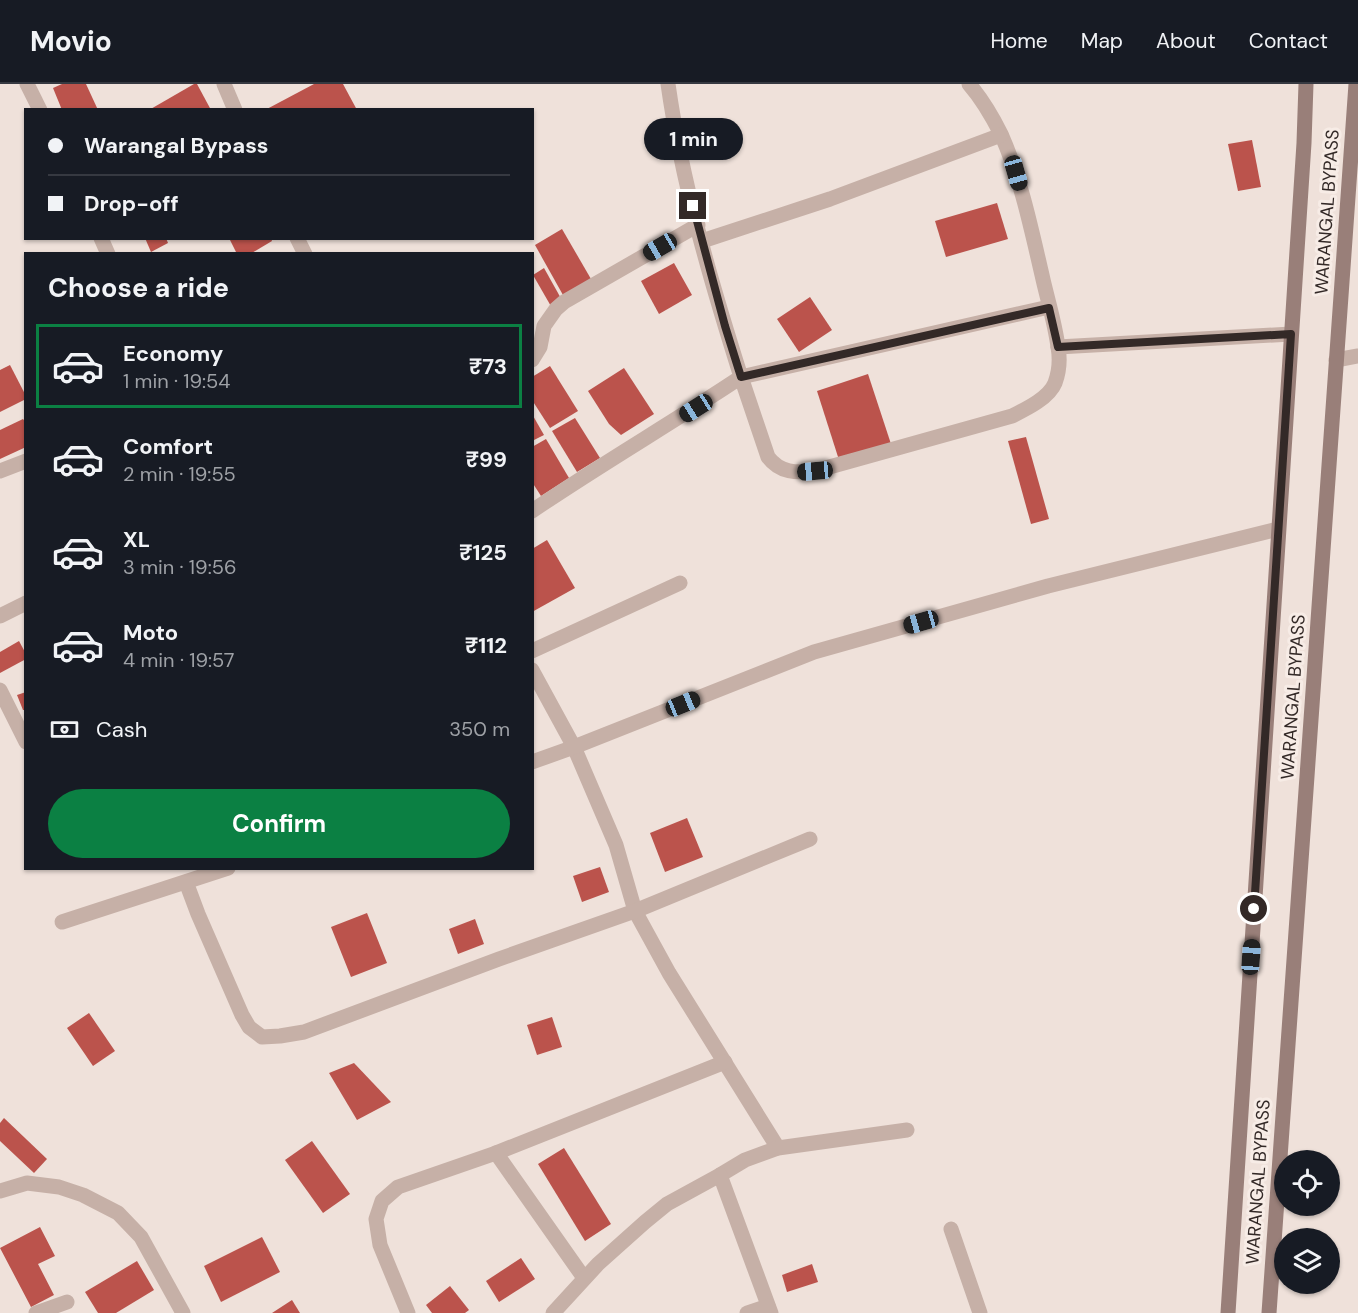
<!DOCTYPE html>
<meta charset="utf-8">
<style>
body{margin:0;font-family:"DM Sans",sans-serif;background:#242831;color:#f1f3f6;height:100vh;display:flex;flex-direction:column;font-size:22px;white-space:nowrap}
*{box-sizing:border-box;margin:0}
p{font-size:20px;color:#9ea1a6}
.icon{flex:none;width:33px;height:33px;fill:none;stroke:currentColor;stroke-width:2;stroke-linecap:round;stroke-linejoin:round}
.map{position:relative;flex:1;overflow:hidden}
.details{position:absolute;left:24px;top:168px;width:510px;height:618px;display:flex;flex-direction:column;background:#171b24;border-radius:0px;box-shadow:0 2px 4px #0004}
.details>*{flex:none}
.top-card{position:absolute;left:24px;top:24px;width:510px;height:132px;border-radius:0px;box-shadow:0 2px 4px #0004;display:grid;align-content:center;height:132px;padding:0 24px;background:#171b24}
.tools{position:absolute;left:1274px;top:1066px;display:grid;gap:12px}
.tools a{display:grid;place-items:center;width:66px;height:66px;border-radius:50%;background:#171b24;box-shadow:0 2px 4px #0004;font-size:30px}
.end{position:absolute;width:27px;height:27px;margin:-14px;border:8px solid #332927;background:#fff;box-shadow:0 0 0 3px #fff}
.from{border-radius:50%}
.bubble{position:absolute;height:42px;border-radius:21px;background:#171b24;box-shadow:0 2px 4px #0004;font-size:20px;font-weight:700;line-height:42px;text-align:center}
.car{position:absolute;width:18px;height:36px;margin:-18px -9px;border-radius:8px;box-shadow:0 0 4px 2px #0007;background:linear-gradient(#222 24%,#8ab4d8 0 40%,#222 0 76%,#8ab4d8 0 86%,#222 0)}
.top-card b{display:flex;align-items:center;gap:21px;height:57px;font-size:22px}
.top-card b+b{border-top:2px solid #363941}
.top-card i{width:15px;height:15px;background:#f1f3f6}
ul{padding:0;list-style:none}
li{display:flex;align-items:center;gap:18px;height:84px;margin:0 12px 9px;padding:0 12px;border:3px solid transparent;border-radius:0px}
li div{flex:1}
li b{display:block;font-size:22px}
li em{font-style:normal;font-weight:700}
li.selected{border-color:#0b8043}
li>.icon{width:54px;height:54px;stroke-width:1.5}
h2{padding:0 24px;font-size:27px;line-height:72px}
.pay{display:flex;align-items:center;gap:15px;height:66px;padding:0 24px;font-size:22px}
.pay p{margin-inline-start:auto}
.cta{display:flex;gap:12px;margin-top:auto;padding:12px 24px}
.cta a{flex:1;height:69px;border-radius:36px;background:#0b8043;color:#fff;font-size:24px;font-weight:700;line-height:69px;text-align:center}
header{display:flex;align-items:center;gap:36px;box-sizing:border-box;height:84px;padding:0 30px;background:#171b24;border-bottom:2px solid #363941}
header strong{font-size:28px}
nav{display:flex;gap:33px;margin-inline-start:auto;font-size:21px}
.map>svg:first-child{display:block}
.building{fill:#bb534c}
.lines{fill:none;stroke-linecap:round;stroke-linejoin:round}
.minor{stroke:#c6b0a7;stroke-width:15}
.secondary{stroke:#997f79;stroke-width:15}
.route{stroke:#332927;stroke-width:8}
.labels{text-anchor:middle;stroke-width:6;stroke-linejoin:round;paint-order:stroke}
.street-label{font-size:18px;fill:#332927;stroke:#f7ece6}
</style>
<header>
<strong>Movio</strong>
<nav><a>Home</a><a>Map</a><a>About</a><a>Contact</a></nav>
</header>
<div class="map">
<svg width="1358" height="1229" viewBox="0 0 1358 1229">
<rect width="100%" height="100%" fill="#efe1da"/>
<g class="building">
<polygon points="62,0 86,0 98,26 62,26 53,4"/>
<polygon points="194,0 197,0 211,26 149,26"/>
<polygon points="314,0 343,0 357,26 265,26"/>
<polygon points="1252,56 1261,103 1238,107 1228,60"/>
<polygon points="997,119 1008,155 946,173 935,137"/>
<polygon points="562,145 591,195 563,211 535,161"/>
<polygon points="145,154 166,154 168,159 151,168"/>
<polygon points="229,154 271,154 272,157 250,170 237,170"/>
<polygon points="674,179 692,211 659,230 641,197"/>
<polygon points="544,184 563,218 552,224 533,191"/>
<polygon points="810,213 832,246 799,268 777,235"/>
<polygon points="10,281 26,312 26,315 0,328 0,286"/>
<polygon points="550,282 578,327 550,344 532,316 532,293"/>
<polygon points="624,284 654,330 621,351 609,340 588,307"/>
<polygon points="868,290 891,360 839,376 817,307"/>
<polygon points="532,330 544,351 532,357"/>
<polygon points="575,334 600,374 577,388 552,347"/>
<polygon points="23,335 26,339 26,363 0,375 0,346"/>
<polygon points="1026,353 1049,435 1031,440 1008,357"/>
<polygon points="546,355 569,394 541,412 532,398 532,363"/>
<polygon points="547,456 575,504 532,528 532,465"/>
<polygon points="19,557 26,570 26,575 0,589 0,568"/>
<polygon points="26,608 26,626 23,626 17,611"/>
<polygon points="687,734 703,773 665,788 650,749"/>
<polygon points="600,783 609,808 582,818 573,792"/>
<polygon points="367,829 387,879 351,893 331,843"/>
<polygon points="475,835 484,860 458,870 449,845"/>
<polygon points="89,929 115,967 93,982 67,944"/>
<polygon points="552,933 562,963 537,971 527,941"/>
<polygon points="354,979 391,1018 357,1036 329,989"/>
<polygon points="4,1034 47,1075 34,1089 0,1057 0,1039"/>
<polygon points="312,1057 350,1110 323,1129 285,1076"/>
<polygon points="564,1064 611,1140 585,1157 538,1080"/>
<polygon points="40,1143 55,1172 38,1180 54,1211 31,1223 0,1164"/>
<polygon points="262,1153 280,1188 221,1218 204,1182"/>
<polygon points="521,1174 535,1195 499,1218 486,1197"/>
<polygon points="137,1177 154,1206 116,1229 98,1229 85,1208"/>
<polygon points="812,1180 818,1198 787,1208 782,1191"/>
<polygon points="450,1202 469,1226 465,1229 432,1229 426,1221"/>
<polygon points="292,1216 300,1229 272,1229"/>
</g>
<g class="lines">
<g class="minor">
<polyline points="27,0 40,26"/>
<polyline points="224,0 235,26"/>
<path d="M969,0C982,15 992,32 1001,50C1021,95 1031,144 1042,191C1047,214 1055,239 1058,263C1060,274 1059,288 1055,299C1049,314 1026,325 1012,332L815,387C796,389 780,389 768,373L741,293L1049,223"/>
<polyline points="101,154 108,170"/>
<polyline points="297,154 305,170"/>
<polyline points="702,157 830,115 1001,51"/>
<polyline points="1058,263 1291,250"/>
<polyline points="532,276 540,263 544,242 556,225 564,218 698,141"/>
<polyline points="1336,276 1358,272"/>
<polyline points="0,387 26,377"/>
<path d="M532,427C601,380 672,339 741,293C711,198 682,99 668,0"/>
<polyline points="0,532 26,519"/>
<polyline points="532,567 680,499"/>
<polyline points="532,586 574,663 616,761 635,827 669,889 778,1064"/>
<polyline points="0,606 26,658"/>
<polyline points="532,678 574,663 814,568 1048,502 1278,445"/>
<polyline points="186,798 198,830 242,931 249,943 262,953 280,952 304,948 499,875 635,827 810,755"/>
<polyline points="62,838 228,784"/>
<polyline points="496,1069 584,1194"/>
<polyline points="720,1091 745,1076 778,1064 907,1046"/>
<polyline points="0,1107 27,1099 59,1103 83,1111 118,1129 141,1153 183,1229"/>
<polyline points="951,1145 980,1229"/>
<polyline points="36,1229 67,1218"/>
<polyline points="408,1229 380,1161 376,1135 382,1117 398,1103 496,1069 725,978"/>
<polyline points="553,1229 598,1180 645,1138 667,1120 720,1091 771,1229"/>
<polyline points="747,1229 768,1222"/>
</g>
<g class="secondary">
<polyline points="1228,1229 1304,59 1306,0"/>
<polyline points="1269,1229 1356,0"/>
</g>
</g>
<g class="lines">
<polyline class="route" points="693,122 725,242 741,293 1049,224 1058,263 1291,250 1254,825"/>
</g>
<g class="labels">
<g class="street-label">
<text transform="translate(1327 128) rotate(-86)" y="6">WARANGAL BYPASS</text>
<text transform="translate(1293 613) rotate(-86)" y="6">WARANGAL BYPASS</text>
<text transform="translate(1258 1098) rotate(-86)" y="6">WARANGAL BYPASS</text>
</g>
</g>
</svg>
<div class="tools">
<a><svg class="icon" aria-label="locate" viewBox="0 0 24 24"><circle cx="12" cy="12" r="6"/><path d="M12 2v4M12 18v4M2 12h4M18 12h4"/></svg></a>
<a><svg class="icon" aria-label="layers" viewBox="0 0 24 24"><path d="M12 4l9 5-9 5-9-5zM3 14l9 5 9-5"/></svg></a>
</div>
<i class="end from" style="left:1254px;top:825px"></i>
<i class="end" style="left:693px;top:122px"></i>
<div class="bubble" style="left:644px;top:34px;width:99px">1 min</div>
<i class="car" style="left:1016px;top:89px;rotate:164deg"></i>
<i class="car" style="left:660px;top:163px;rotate:240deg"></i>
<i class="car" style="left:696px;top:324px;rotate:238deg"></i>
<i class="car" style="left:815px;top:387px;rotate:265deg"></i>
<i class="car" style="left:921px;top:538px;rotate:254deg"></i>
<i class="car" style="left:683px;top:620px;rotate:68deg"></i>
<i class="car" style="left:1251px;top:873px;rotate:4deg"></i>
<div class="top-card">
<b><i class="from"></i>Warangal Bypass</b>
<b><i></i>Drop-off</b>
</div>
<section class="details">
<h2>Choose a ride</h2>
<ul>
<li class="selected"><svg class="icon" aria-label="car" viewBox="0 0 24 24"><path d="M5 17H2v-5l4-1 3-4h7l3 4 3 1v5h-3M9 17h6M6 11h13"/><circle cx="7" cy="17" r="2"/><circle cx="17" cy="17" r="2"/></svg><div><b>Economy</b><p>1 min · 19:54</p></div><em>₹73</em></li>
<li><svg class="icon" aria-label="car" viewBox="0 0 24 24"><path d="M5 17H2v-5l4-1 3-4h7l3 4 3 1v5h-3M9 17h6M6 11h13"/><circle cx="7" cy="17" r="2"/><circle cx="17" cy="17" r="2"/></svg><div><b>Comfort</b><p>2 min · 19:55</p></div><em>₹99</em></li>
<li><svg class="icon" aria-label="car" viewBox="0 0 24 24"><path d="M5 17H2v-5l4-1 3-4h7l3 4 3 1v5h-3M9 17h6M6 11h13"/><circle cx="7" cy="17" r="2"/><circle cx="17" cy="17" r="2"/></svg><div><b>XL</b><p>3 min · 19:56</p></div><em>₹125</em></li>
<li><svg class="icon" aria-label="car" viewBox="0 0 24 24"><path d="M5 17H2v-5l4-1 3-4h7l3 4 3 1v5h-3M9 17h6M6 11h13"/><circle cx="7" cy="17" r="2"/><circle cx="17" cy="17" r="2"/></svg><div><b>Moto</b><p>4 min · 19:57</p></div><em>₹112</em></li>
</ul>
<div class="pay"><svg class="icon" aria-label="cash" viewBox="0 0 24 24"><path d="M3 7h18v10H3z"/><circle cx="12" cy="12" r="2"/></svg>Cash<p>350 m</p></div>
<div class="cta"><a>Confirm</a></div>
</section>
</div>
